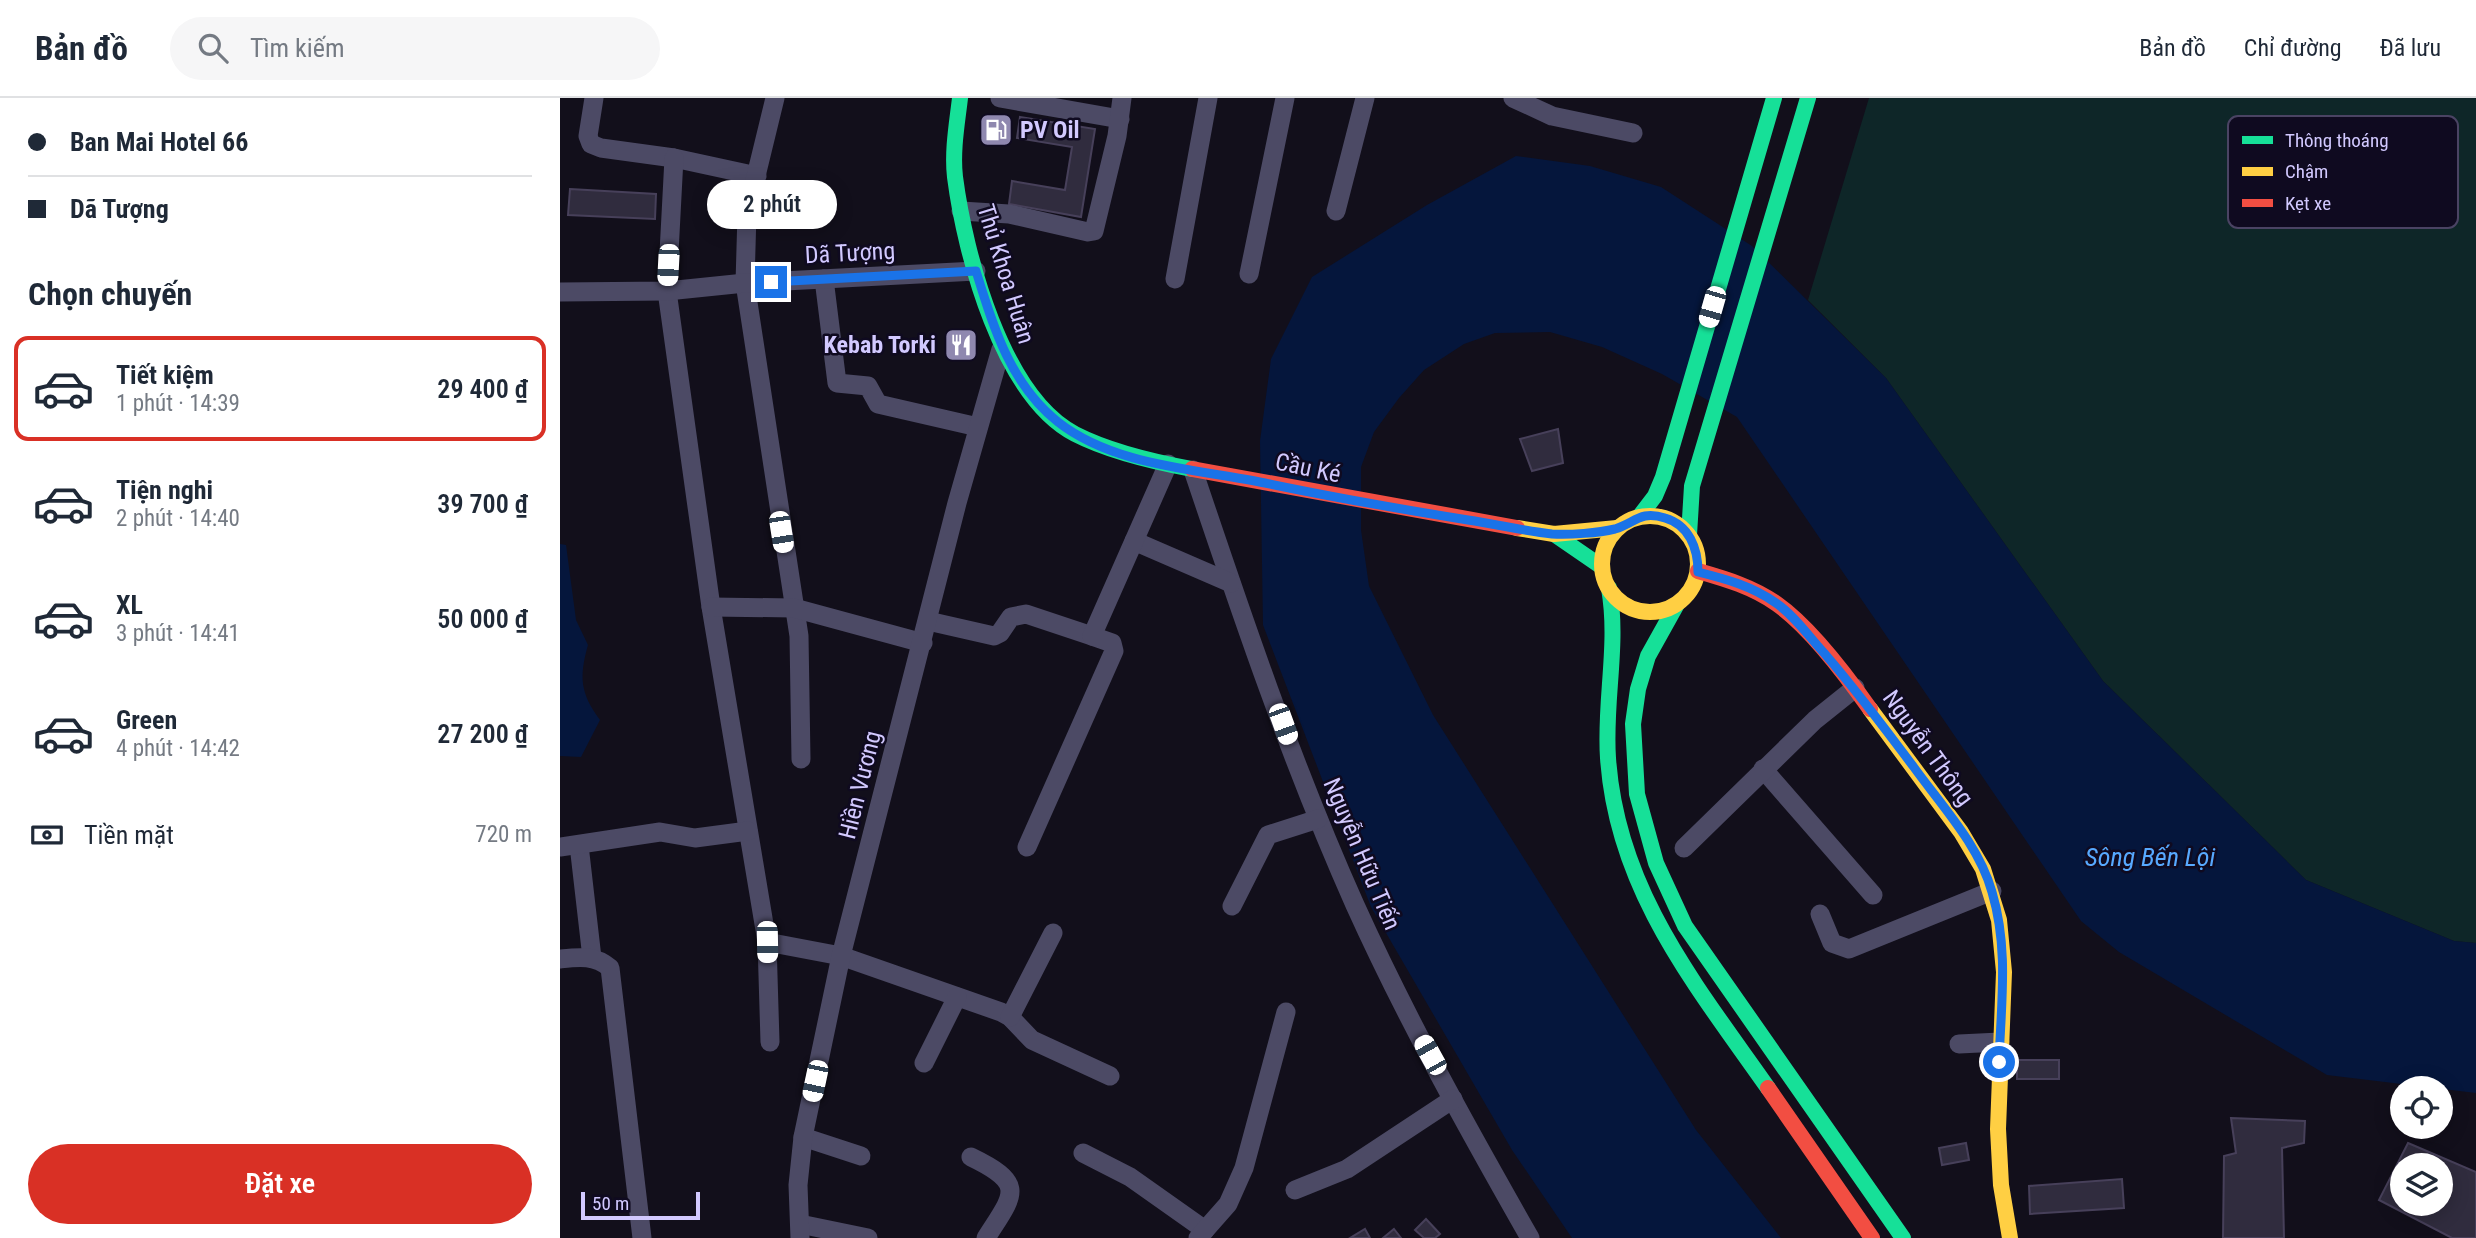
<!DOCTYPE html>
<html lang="vi">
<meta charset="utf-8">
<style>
body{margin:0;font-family:"Roboto Condensed",sans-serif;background:#f6f6f7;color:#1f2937;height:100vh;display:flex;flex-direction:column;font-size:26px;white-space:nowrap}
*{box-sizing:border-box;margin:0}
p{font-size:23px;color:#747a83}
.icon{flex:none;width:38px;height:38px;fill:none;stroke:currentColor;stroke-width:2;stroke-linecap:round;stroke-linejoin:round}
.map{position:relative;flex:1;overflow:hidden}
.panel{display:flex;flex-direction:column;background:#fff;width:560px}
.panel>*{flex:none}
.top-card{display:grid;align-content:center;height:154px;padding:0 28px;background:#fff}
.buttons{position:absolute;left:1830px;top:978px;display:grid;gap:14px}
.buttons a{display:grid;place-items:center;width:63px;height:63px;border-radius:50%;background:#fff;box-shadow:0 4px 18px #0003;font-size:35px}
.scale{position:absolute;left:21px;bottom:18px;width:119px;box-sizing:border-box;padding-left:7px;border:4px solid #d2c9ff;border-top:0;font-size:19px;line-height:24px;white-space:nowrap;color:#d2c9ff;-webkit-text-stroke:5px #0f0a20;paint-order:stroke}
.end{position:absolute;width:32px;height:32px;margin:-16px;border:9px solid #1a73e8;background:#fff;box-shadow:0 0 0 4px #fff}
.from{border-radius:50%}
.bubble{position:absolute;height:49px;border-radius:24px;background:#fff;box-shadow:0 4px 18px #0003;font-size:23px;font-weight:600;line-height:49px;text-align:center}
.car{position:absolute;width:21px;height:42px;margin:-21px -10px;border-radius:9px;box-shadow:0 0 5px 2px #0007;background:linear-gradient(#fff 24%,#345 0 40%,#fff 0 76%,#345 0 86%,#fff 0)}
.top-card b{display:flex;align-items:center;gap:24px;height:66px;font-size:26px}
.top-card b+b{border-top:2px solid #e0e1e3}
.top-card i{width:18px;height:18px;background:#1f2937}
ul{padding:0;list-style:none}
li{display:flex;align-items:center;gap:21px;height:105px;margin:0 14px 10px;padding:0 14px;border:4px solid transparent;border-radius:14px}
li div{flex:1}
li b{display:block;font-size:26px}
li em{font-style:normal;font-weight:600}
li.on{border-color:#d93025}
li>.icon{width:63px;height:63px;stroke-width:1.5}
h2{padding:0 28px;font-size:32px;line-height:84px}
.pay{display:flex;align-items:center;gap:18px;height:77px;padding:0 28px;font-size:26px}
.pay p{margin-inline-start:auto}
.button{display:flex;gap:14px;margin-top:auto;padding:14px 28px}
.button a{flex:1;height:80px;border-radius:42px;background:#d93025;color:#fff;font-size:28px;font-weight:600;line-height:80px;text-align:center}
header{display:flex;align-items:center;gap:42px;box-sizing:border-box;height:98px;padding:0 35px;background:#fff;border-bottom:2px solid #e0e1e3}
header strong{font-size:33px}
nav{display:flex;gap:38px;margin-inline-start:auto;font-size:24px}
.search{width:490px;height:63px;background:#f6f6f7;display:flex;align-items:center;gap:18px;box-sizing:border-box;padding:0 24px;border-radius:38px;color:#747a83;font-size:26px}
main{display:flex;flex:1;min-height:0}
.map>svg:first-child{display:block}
.green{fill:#0e2628}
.water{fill:#05163c}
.building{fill:#302c3e;stroke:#47405a;stroke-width:2;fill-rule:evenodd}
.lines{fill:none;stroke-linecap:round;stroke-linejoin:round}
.street{stroke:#4c4a65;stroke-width:19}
.fast{stroke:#16e098;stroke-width:16}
.slow{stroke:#ffcf43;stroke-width:16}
.jam{stroke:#f24e42;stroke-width:16}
.route{stroke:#1a73e8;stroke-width:9}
.labels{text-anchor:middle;stroke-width:5;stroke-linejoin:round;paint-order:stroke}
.poi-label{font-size:24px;font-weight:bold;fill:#d2c9ff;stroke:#0f0a20;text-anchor:start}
.street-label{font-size:24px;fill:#d2c9ff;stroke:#0f0a20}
.water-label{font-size:26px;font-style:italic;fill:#57a9ff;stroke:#0f0a20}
.key{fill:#0f0a20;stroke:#4a4363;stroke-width:2}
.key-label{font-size:19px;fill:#d2c9ff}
</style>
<header>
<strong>Bản đồ</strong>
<div class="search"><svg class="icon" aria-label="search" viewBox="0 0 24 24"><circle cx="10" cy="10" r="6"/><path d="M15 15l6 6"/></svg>Tìm kiếm</div>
<nav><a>Bản đồ</a><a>Chỉ đường</a><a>Đã lưu</a></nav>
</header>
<main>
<section class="panel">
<div class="top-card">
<b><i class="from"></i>Ban Mai Hotel 66</b>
<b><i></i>Dã Tượng</b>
</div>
<h2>Chọn chuyến</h2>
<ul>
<li class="on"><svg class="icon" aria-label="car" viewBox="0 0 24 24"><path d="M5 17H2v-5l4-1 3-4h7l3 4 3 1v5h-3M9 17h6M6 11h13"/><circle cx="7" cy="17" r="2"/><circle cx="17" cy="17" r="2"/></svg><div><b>Tiết kiệm</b><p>1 phút · 14:39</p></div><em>29 400 ₫</em></li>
<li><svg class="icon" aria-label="car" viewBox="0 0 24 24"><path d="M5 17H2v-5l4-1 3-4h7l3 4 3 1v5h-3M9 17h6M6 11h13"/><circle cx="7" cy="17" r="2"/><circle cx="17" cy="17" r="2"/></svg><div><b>Tiện nghi</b><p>2 phút · 14:40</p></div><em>39 700 ₫</em></li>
<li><svg class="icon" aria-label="car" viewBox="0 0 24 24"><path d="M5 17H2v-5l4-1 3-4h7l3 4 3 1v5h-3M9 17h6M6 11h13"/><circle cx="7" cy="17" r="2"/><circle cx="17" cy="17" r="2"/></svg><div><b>XL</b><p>3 phút · 14:41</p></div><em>50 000 ₫</em></li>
<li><svg class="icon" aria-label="car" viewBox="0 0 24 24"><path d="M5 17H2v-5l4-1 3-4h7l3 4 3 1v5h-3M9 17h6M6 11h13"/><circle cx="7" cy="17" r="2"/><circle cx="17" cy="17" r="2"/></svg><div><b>Green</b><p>4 phút · 14:42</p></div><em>27 200 ₫</em></li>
</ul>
<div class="pay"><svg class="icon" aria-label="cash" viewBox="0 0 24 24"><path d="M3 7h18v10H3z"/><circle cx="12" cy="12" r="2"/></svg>Tiền mặt<p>720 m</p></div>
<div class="button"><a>Đặt xe</a></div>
</section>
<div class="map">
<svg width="1916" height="1140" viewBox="0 0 1916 1140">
<rect width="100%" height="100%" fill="#120f1b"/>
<polygon class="green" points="1309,0 1916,0 1916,845 1894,843 1746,782 1543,583 1326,280 1248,202"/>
<g class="water">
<polygon points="956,58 1030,68 1101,89 1192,148 1326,280 1543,583 1746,782 1894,843 1916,845 1916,995 1767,977 1559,854 1521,823 1177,319 1102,276 1042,249 990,234 935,235 904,246 864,272 839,300 814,334 801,369 801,432 809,488 873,617 1136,1032 1221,1140 1012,1140 952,1052 811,809 703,527 700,343 711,261 752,179 867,107"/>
<path d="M0,446L6,447L16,522L28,547C19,579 20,595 40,622L21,659L0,658Z"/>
</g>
<g class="building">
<polygon points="460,19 535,31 521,119 449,106 452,83 505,92 512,49 457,40"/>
<polygon points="10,91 96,96 95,121 8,117"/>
<polygon points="998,331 1003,365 972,373 960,341"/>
<rect x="1457" y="962" width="42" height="19"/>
<polygon points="1671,1020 1745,1023 1744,1045 1722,1050 1724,1140 1663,1140 1664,1058 1676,1055"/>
<polygon points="1406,1045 1409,1062 1382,1067 1379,1050"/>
<path d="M1848,1045L1916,1074V1140H1892L1819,1102ZM1843,1068H1881V1106H1843Z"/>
<polygon points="1562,1081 1564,1110 1470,1116 1469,1088"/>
<polygon points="866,1121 880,1136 875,1140 864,1140 855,1132"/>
<polygon points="805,1131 810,1140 790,1140"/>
<polygon points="834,1131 841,1140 823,1140"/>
</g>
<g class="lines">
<g class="street">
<polyline points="34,0 28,38 31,46 41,50 114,60 197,78"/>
<polyline points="215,0 187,115 185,185 239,538 241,661"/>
<polyline points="440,0 560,21"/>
<polyline points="953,0 992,18 1073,35"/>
<polyline points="114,60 107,193 151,509 207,844 210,944"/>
<polyline points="401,113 449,116 528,134 534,133 557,38 562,0"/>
<polyline points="776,113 805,0"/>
<polyline points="689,176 725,0"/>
<polyline points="264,181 277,285 308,288 318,306 418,329"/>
<polyline points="615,181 648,0"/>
<polyline points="0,194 107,193 185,185 416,173"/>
<path d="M633,372C682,518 732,666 795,807C847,922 908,1031 970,1140"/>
<polyline points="574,443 671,485"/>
<polyline points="151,509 234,510 363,545"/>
<polyline points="368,523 434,538 440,535 451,519 466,516 532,538"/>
<polyline points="1203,671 1313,797"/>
<polyline points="19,747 32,860"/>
<polyline points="0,749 100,734 135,740 188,733"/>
<polyline points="467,749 554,553 552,545 532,538 608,366"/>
<polyline points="1124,750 1255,622 1295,590"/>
<polyline points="672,808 708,737 758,721"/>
<polyline points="1260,816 1272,845 1289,851 1432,793"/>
<polyline points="207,844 281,858 441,914 450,919 472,942 550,978"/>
<path d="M0,861C19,859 35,857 50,870L82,1140"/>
<polyline points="450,919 493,835"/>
<polyline points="1399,946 1440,944"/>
<polyline points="364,965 397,899"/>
<polyline points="243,1039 301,1058"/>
<polyline points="523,1055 570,1079 645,1132"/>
<path d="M411,1059C467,1086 454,1096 426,1140"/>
<polyline points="735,1092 787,1071 893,1001"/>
<polyline points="240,1126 308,1140"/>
<polyline points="240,1140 238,1087 243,1039 281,858 397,405 441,251"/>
<polyline points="638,1140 668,1106 684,1070 726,914"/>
</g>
<g class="fast">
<path d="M400,0C397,26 392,53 395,79C405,156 442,298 515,336C550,354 594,364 632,371"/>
<polyline points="1079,419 1095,398 1103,379 1214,0"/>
<polyline points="994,436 1042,469"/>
<polyline points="1129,437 1132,388 1248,0"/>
<path d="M1049,490C1059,547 1044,603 1048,660C1057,792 1135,886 1208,990"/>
<polyline points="1117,506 1088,558 1078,591 1073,626 1077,696 1096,765 1125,828 1343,1140"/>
</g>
<g class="slow">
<circle cx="1090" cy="466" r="48"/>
<polyline points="957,430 994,436 1057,430"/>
<polyline points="1310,611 1401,734 1423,771 1439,822 1444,874 1438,1031 1441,1087 1450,1140"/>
</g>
<g class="jam">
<polyline points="632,371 957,430"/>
<path d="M1138,473C1166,481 1193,489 1217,506C1251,530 1286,577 1310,611"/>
<polyline points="1208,990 1312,1140"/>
</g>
</g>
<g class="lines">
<path class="route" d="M211,184L416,173C433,228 450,286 498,324C554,368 637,371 705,385C772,399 840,411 908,422C936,426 964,433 992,436C1010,437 1038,435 1055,431C1075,425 1080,412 1105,420C1129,427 1138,450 1138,474C1166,481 1192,488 1216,505C1232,516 1245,533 1257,547C1292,586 1322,627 1353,668C1381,707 1419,747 1432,794C1449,851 1441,906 1439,964"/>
</g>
<defs>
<symbol id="fuel-square" viewBox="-11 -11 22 22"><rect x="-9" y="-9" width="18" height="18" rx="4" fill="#8f88af" stroke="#0f0a20"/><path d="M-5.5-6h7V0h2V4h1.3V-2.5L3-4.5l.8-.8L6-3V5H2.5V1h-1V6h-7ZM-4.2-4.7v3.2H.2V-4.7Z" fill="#fff"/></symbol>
<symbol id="restaurant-square" viewBox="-11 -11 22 22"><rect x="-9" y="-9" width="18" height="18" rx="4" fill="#8f88af" stroke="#0f0a20"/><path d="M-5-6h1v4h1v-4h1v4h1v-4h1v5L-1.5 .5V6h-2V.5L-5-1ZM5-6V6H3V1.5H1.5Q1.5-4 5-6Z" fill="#fff"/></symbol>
</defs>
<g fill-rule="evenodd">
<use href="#fuel-square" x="417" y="13" width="38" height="38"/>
<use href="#restaurant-square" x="382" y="228" width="38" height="38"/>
</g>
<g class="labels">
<g class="poi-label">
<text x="460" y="40">PV Oil</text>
<text x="376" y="255" text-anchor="end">Kebab Torki</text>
</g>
<g class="street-label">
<text transform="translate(290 155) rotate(-3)" y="8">Dã Tượng</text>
<text transform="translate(446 176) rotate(73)" y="8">Thủ Khoa Huân</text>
<text transform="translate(748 370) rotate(12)" y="8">Cầu Ké</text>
<text transform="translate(1368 650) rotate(54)" y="8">Nguyễn Thông</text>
<text transform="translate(300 687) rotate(-76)" y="8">Hiền Vương</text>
<text transform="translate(802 756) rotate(67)" y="8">Nguyễn Hữu Tiến</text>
</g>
<g class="water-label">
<text x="1590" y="768">Sông Bến Lội</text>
</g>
</g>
<rect x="1668" y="18" width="230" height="112" rx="10" class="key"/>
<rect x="1682" y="38" width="31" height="8" fill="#16e098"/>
<rect x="1682" y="69" width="31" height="9" fill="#ffcf43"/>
<rect x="1682" y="101" width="31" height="8" fill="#f24e42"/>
<g class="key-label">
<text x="1725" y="49">Thông thoáng</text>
<text x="1725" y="80">Chậm</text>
<text x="1725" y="112">Kẹt xe</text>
</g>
</svg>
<div class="buttons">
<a><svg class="icon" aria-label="locate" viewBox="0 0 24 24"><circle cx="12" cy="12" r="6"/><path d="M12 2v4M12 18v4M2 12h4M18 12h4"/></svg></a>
<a><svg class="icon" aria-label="layers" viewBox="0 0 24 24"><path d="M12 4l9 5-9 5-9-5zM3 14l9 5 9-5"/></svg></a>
</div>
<div class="scale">50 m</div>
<i class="end from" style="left:1439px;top:964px"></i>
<i class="end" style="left:211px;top:184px"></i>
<div class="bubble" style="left:147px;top:82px;width:130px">2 phút</div>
<i class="car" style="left:108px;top:167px;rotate:183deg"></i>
<i class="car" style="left:1152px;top:209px;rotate:196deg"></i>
<i class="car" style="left:221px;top:434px;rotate:171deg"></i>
<i class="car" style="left:723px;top:626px;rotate:160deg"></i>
<i class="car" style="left:207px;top:844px;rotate:179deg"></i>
<i class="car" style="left:870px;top:957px;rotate:331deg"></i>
<i class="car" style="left:255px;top:983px;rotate:192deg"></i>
</div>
</main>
